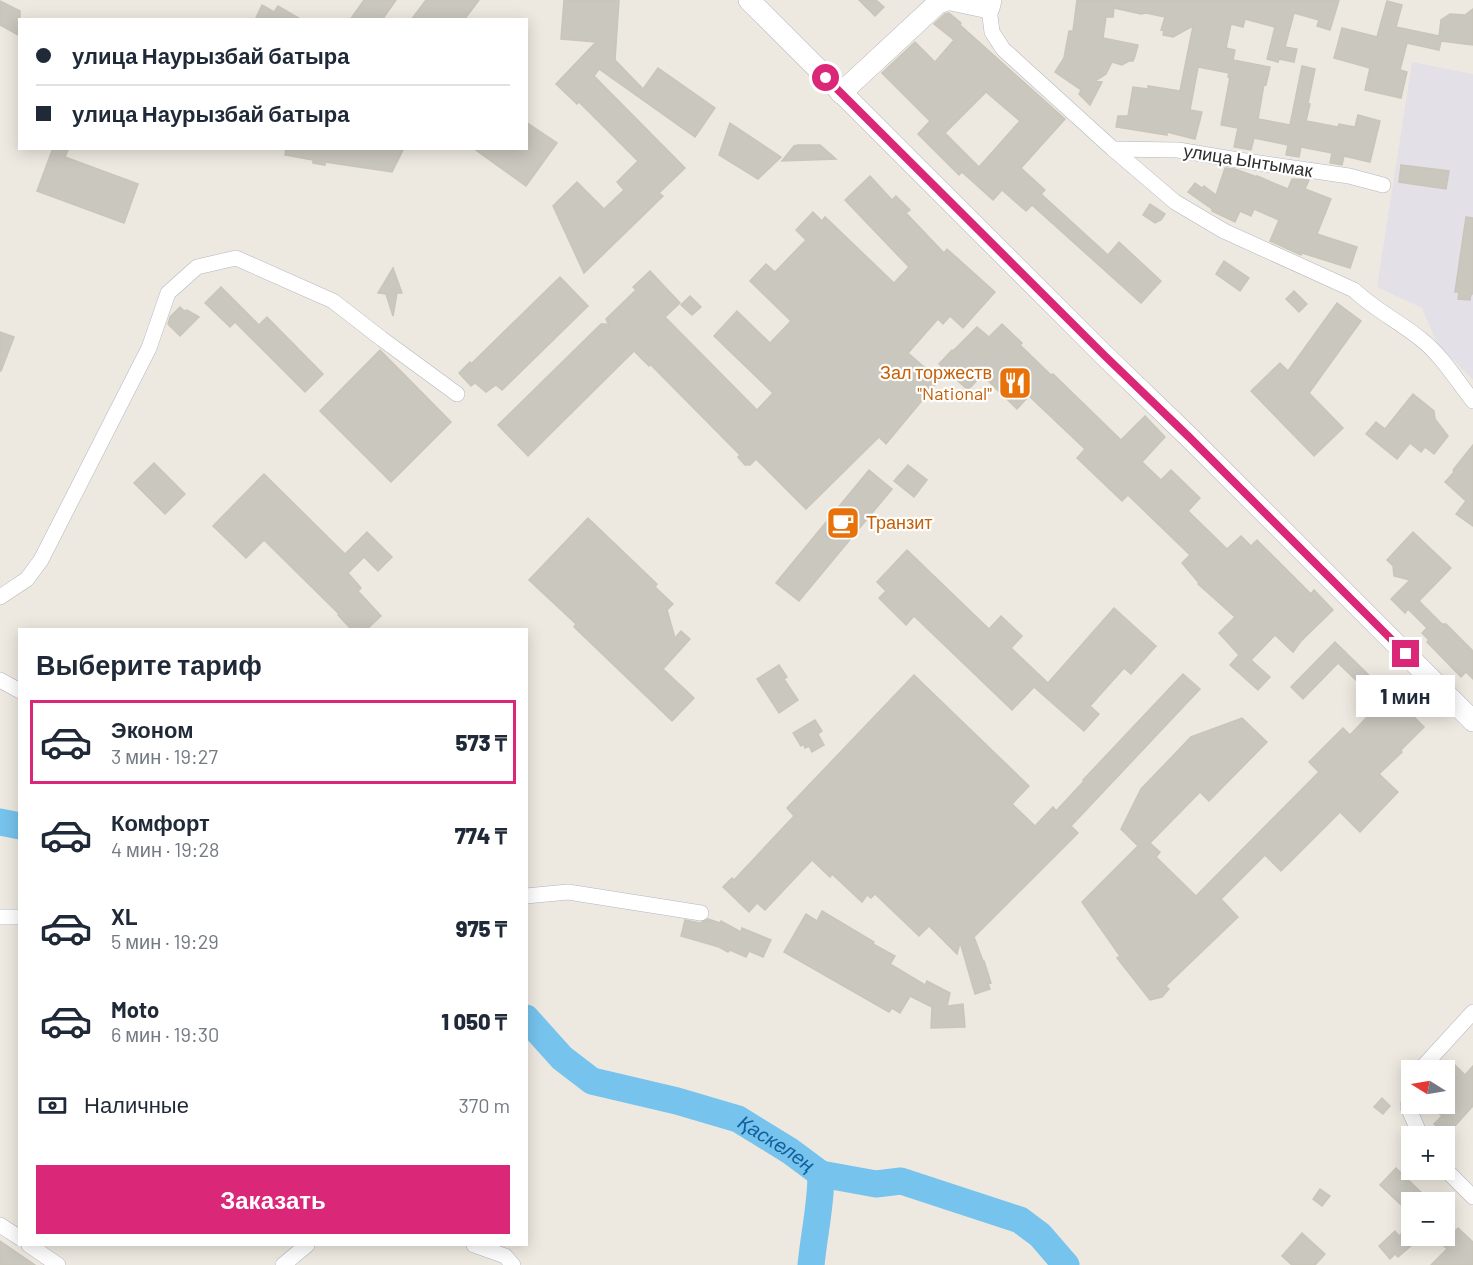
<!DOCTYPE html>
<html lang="ru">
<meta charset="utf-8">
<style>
body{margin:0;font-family:Barlow,sans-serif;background:#f2f2f3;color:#1f2937;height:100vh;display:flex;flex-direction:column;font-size:22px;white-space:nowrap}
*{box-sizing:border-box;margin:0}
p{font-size:20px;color:#747a83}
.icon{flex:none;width:33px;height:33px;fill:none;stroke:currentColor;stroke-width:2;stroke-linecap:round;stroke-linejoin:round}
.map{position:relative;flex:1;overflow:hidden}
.sheet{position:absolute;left:18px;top:628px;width:510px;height:618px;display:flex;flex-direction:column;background:#fff;border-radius:0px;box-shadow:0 3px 15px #0003}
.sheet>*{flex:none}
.banner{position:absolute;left:18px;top:18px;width:510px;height:132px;border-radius:0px;box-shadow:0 3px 15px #0003;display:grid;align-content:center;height:132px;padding:0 18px;background:#fff}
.needle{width:39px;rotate:281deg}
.controls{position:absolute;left:1401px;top:1060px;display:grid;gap:12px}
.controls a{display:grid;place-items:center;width:54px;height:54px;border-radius:0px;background:#fff;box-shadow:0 3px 15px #0003;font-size:30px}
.end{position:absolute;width:27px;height:27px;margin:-14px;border:8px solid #db2777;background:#fff;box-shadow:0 0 0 3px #fff}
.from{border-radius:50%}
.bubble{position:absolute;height:42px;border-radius:0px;background:#fff;box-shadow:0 3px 15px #0003;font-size:20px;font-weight:800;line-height:42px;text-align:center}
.banner b{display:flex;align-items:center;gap:21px;height:57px;font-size:22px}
.banner b+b{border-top:2px solid #e0e1e3}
.banner i{width:15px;height:15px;background:#1f2937}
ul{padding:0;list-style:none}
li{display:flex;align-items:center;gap:18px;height:84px;margin:0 12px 9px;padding:0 6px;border:3px solid transparent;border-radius:0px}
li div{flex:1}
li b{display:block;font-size:22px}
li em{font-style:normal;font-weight:800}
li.selected{border-color:#db2777}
li>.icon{width:54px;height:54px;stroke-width:1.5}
h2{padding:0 18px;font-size:27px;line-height:72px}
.pay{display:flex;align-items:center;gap:15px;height:66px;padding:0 18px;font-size:22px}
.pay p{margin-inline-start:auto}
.primary-button{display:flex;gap:12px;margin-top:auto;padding:12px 18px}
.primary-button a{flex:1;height:69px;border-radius:0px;background:#db2777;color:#fff;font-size:24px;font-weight:800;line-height:69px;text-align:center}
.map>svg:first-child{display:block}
.industrial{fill:#e3e0e7}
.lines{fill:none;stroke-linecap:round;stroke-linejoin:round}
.river{stroke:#76c3ed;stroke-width:27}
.building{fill:#cac7be;stroke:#cac5b9;stroke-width:1.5;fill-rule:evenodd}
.street-casing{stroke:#b3b5c0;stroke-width:16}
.secondary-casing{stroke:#b3b5c0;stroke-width:22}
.street{stroke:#fff;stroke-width:15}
.secondary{stroke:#fff;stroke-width:21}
.route{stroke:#db2777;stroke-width:8}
.labels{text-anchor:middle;stroke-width:4.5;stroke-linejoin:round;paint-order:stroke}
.street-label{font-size:18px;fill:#2d2d2d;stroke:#fff}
.food-label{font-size:18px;fill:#c56008;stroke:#fff;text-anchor:end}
.water-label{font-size:20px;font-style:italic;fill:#10619e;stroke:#fff}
</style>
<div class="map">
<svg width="1473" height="1265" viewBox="0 0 1473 1265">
<rect width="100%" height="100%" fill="#eee9e0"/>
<polygon class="industrial" points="1412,62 1473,74 1473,380 1437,343 1422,308 1377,287"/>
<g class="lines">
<g class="river">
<polyline points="0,822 20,826"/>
<path id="s1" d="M526,1018L562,1058L592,1081L677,1101L738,1119L790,1151L821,1174L876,1184L901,1181L1020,1220L1040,1235L1066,1265"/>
<path d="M811,1265C814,1234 821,1205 821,1174"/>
</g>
</g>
<g class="building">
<polygon points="364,0 396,0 382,20 350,20"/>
<polygon points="426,0 479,0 464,20 411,20"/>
<polygon points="564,0 619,0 615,60 643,89 658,68 715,108 695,137 599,69 594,76 685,168 659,193 663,196 584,273 553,206 577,182 604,209 624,190 617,182 638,161 579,102 577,104 556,84 596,42 561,39"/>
<polygon points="859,0 876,0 884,7 875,16"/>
<polygon points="1077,0 1339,0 1330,30 1317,26 1319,20 1294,13 1285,47 1297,49 1294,62 1279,59 1278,62 1267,59 1275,27 1245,19 1243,27 1231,24 1226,48 1235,50 1233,60 1270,67 1266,85 1264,84 1258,119 1290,125 1302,66 1315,69 1308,103 1310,104 1306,121 1338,127 1339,124 1355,127 1358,115 1380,121 1370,162 1344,156 1342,165 1330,163 1332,153 1301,147 1299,157 1286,155 1288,145 1254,138 1251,150 1234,147 1238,128 1221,125 1230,77 1228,77 1229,73 1198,67 1190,110 1202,112 1195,139 1167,132 1167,135 1116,127 1118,116 1128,116 1133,87 1148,89 1148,86 1180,91 1193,26 1173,37 1163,35 1164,31 1161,30 1165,17 1146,13 1141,14 1114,8 1113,17 1106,17 1103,38 1138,45 1135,56 1133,61 1129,61 1122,65 1112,62 1106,74 1095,81 1102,82 1090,105 1079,94 1081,90 1055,72 1064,58 1069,31 1073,31"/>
<polygon points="0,1 20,11 20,36 0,25"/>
<polygon points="1387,1 1402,5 1396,27 1439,36 1441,20 1450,14 1465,15 1473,9 1473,45 1441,41 1439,50 1407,43 1400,70 1407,72 1401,98 1365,90 1370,68 1334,58 1342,28 1377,37"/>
<polygon points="262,5 274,12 278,6 302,20 255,20"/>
<path d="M949,13L961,23L960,25L1065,119L1021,168L1045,190L1041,194L1108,255L1119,242L1161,281L1141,303L1032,205L1026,211L1002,190L993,200L962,172L959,175L918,134L930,121L882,73L915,42L935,62L954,40L934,24L945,14ZM986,92L1020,121L979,167L945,133Z"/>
<polygon points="526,122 557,143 526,186 473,148 526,148"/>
<polygon points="730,123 781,157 758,179 719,155"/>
<polygon points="798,145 820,145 836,159 782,161 794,146"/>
<polygon points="53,148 69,148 65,157 138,184 124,223 37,191"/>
<polygon points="286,148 404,148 392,172 325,162 325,165 313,163 313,160 285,155"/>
<polygon points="1401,165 1449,171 1446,189 1399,182"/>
<polygon points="1225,168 1235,169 1257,177 1257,176 1288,189 1292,179 1309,180 1305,189 1331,199 1317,234 1357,247 1350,268 1302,253 1301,255 1270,241 1279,220 1254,209 1251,216 1240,211 1235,222 1212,211 1212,209 1188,192 1195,183 1202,188 1204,186 1216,195"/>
<polygon points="870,176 892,200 896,196 910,210 906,213 944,253 947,249 995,292 963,328 950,316 943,324 938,319 908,353 939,380 886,444 879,437 806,509 756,459 750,465 745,465 738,457 740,455 650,364 649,366 634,351 528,456 498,425 601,324 606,324 610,328 606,319 636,290 633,287 650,271 680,303 665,317 757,410 773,393 714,336 737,311 770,343 791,321 750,281 766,264 775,272 806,240 796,230 813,212 822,221 825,217 894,283 909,267 845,200"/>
<polygon points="1150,204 1165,214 1161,220 1155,223 1143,215"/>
<polygon points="1466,217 1473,218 1473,294 1471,294 1470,300 1458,299 1459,292 1455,292"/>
<polygon points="1224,261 1249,278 1240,291 1216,274"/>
<polygon points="393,268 402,293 397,293 393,316 386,294 378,293"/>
<polygon points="560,277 588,306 502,390 496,385 486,392 475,383 471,386 459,373 470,362 471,364"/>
<polygon points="221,287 259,325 267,317 323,374 305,392 235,322 230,327 205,303"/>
<polygon points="1294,291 1307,304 1299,312 1286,299"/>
<polygon points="690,296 701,307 692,315 681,305"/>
<polygon points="1337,303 1361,321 1309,393 1343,428 1314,456 1251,391 1280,363 1288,371"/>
<polygon points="180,307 184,311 187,310 199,317 180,336 168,324 170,317"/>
<polygon points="1002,324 1022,343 1020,345 1051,375 1053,374 1121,440 1145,416 1165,437 1142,462 1161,480 1171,470 1200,498 1188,511 1227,549 1241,536 1251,546 1257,540 1311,594 1314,590 1333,610 1301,641 1293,652 1275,635 1251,660 1270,677 1258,690 1230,665 1239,655 1219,633 1235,617 1198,584 1199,583 1182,563 1190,555 1128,495 1122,501 1077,458 1085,449 1029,396 1017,409 982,375 968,390 939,364 952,350 953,351 977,327 989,337"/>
<polygon points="0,332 14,337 1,371 0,371"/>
<polygon points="380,350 451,422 391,482 320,411"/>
<polygon points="1413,394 1434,411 1435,419 1448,436 1434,454 1425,447 1421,452 1410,443 1397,459 1366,434 1376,422 1385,429"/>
<polygon points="1473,445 1473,526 1456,514 1466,501 1445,482 1454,472 1453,470"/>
<polygon points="154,463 185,494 165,514 134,483"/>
<polygon points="908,465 927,480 914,497 894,481"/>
<polygon points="869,470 892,489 799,601 776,583"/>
<polygon points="264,474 345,554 367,532 392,557 378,571 364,557 348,573 361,588 358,591 381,616 366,630 352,630 338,615 339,614 264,540 246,558 213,526"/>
<polygon points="588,518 657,584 655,587 673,604 667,610 675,638 681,631 690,639 663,669 694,698 672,721 574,627 576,624 529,580"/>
<polygon points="1413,532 1451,568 1419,601 1442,624 1446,624 1473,651 1473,679 1466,672 1461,677 1427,642 1429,640 1422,633 1427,628 1408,609 1405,613 1391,599 1410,580 1394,576 1393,566 1387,560"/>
<polygon points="907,550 989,629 1001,616 1022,636 1011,648 1048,683 1114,608 1156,646 1131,674 1124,668 1090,706 1099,714 1084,731 1034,687 1012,710 914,616 906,625 879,598 886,591 877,582"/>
<polygon points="1335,642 1382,688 1384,687 1424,727 1401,750 1402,752 1379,774 1398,792 1360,832 1340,812 1281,871 1265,855 1221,899 1238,917 1166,986 1169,989 1162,997 1150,1000 1117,958 1120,956 1082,902 1138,846 1121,829 1141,789 1191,737 1242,718 1267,742 1209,801 1200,792 1150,843 1160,852 1156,857 1196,896 1319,772 1309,762 1343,728 1350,735 1367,717 1361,710 1371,700 1357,686 1360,684 1338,663 1303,699 1291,687"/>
<polygon points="779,665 787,677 784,679 798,700 779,713 757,679"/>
<polygon points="1183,674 1200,689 1071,826 1078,833 974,937 983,961 984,961 991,983 988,984 990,989 975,994 960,942 957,954 929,926 919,936 875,894 871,898 867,895 862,902 832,874 830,877 812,860 765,910 757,903 749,912 723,887 732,878 734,880 794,816 787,808 914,675 1029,786 1012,804 1035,826 1053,807 1056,811 1084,781 1083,780"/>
<polygon points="815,720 822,731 818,734 824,745 812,752 809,746 805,748 803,744 801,746 793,733"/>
<polygon points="822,911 874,942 873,944 895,956 890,964 925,985 927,981 950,993 947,1006 963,1004 965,1027 931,1028 932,1007 910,996 900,1013 892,1008 889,1012 784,952 806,914 817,921"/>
<polygon points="708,919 720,923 721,921 741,932 742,928 771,940 763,957 749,951 746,957 730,950 728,952 719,947 681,936 685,920 700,923"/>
<polygon points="1455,1065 1465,1075 1473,1066 1473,1106 1454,1127 1444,1133 1434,1124 1442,1116 1434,1109 1439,1104 1444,1104 1444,1097 1456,1084 1446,1075"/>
<polygon points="1382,1098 1390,1106 1383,1114 1374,1107"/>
<polygon points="1396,1168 1432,1203 1412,1203 1412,1215 1380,1185"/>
<polygon points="1320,1189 1330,1196 1322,1206 1313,1199"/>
<polygon points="1412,1223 1412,1245 1398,1257 1395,1254 1390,1259 1379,1246 1395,1231 1399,1236"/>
<polygon points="1458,1228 1473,1242 1473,1265 1431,1265 1447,1249 1442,1244"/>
<polygon points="1302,1233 1325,1254 1315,1265 1292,1265 1282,1256"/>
<polygon points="0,1241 35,1265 0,1265"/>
</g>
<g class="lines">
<defs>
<g id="street">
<path d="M989,8L992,32L1003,49L1113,149L1175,202L1224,231L1354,290C1375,310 1400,322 1422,340C1442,356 1457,381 1473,401"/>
<polyline points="1113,149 1178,150 1232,159 1349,176 1383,185"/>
<polyline points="0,597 27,579 41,560 149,348 168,293 197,267 236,258 333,301 382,339 457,394"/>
<polyline points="0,680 20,691"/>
<polyline points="526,896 568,892 701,913"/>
<polyline points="0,917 20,917"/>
<polyline points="1419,1071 1473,1012"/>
<polyline points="1412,1083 1408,1107 1421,1137"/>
<polyline points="1444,1168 1473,1197"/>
<polyline points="0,1225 20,1238"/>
<polyline points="29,1245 58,1265"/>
<polyline points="474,1245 505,1256 513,1265"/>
<polyline points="283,1265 307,1245"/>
</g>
<g id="secondary">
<polyline points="749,0 1105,356 1189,437 1473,721"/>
<polyline points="951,0 989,8 991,0"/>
<polyline points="841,93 938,3 947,0"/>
</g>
</defs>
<use href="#street" class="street-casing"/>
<use href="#secondary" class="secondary-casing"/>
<use href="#street" class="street"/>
<use href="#secondary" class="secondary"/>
</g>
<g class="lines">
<polyline class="route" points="826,78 1105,356 1189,437 1406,654"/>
</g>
<defs>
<symbol id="restaurant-square" viewBox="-11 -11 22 22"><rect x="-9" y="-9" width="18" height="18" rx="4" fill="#e8710a" stroke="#fff"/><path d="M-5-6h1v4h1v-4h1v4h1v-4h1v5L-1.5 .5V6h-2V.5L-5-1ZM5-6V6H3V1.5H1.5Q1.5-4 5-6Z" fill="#fff"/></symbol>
<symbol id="cafe-square" viewBox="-11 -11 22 22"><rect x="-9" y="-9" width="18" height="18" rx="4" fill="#e8710a" stroke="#fff"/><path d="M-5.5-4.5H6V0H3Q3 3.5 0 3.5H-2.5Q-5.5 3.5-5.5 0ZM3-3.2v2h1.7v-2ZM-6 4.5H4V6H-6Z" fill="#fff"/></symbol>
</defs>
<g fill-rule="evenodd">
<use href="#restaurant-square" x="996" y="364" width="38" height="38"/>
<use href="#cafe-square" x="824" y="504" width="38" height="38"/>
</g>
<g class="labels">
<g class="street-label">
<text transform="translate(1248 161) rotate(9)" y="6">улица Ынтымак</text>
</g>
<g class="food-label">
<text x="992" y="379">Зал торжеств<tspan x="992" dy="21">"National"</tspan></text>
<text x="866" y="529" text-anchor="start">Транзит</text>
</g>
<g class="water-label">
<text dy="7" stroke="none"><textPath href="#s1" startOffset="288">Қаскелең</textPath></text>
</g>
</g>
</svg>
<div class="controls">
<a><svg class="needle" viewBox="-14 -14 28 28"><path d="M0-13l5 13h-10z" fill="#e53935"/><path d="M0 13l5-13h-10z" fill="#747a83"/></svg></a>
<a>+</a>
<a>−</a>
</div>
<i class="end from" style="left:826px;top:78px"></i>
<i class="end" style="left:1406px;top:654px"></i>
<div class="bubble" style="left:1356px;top:675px;width:99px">1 мин</div>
<div class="banner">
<b><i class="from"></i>улица Наурызбай батыра</b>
<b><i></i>улица Наурызбай батыра</b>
</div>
<section class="sheet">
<h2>Выберите тариф</h2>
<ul>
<li class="selected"><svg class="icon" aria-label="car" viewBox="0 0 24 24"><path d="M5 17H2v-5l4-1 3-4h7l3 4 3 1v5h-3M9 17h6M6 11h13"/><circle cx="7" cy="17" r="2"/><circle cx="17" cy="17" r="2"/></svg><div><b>Эконом</b><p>3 мин · 19:27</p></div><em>573 ₸</em></li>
<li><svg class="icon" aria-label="car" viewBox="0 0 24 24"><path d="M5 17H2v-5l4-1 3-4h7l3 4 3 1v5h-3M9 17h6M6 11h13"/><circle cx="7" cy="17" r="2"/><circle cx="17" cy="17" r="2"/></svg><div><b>Комфорт</b><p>4 мин · 19:28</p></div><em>774 ₸</em></li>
<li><svg class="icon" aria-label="car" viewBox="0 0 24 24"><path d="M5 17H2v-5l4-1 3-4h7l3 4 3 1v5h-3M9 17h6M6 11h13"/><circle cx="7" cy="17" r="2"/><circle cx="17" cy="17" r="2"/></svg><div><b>XL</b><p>5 мин · 19:29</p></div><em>975 ₸</em></li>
<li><svg class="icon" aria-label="car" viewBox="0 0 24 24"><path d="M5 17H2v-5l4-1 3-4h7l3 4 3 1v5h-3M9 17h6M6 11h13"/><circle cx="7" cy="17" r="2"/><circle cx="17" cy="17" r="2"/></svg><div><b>Moto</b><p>6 мин · 19:30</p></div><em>1 050 ₸</em></li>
</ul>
<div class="pay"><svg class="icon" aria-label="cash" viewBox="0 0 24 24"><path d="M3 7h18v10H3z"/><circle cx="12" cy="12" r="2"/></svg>Наличные<p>370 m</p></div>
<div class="primary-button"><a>Заказать</a></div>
</section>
</div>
